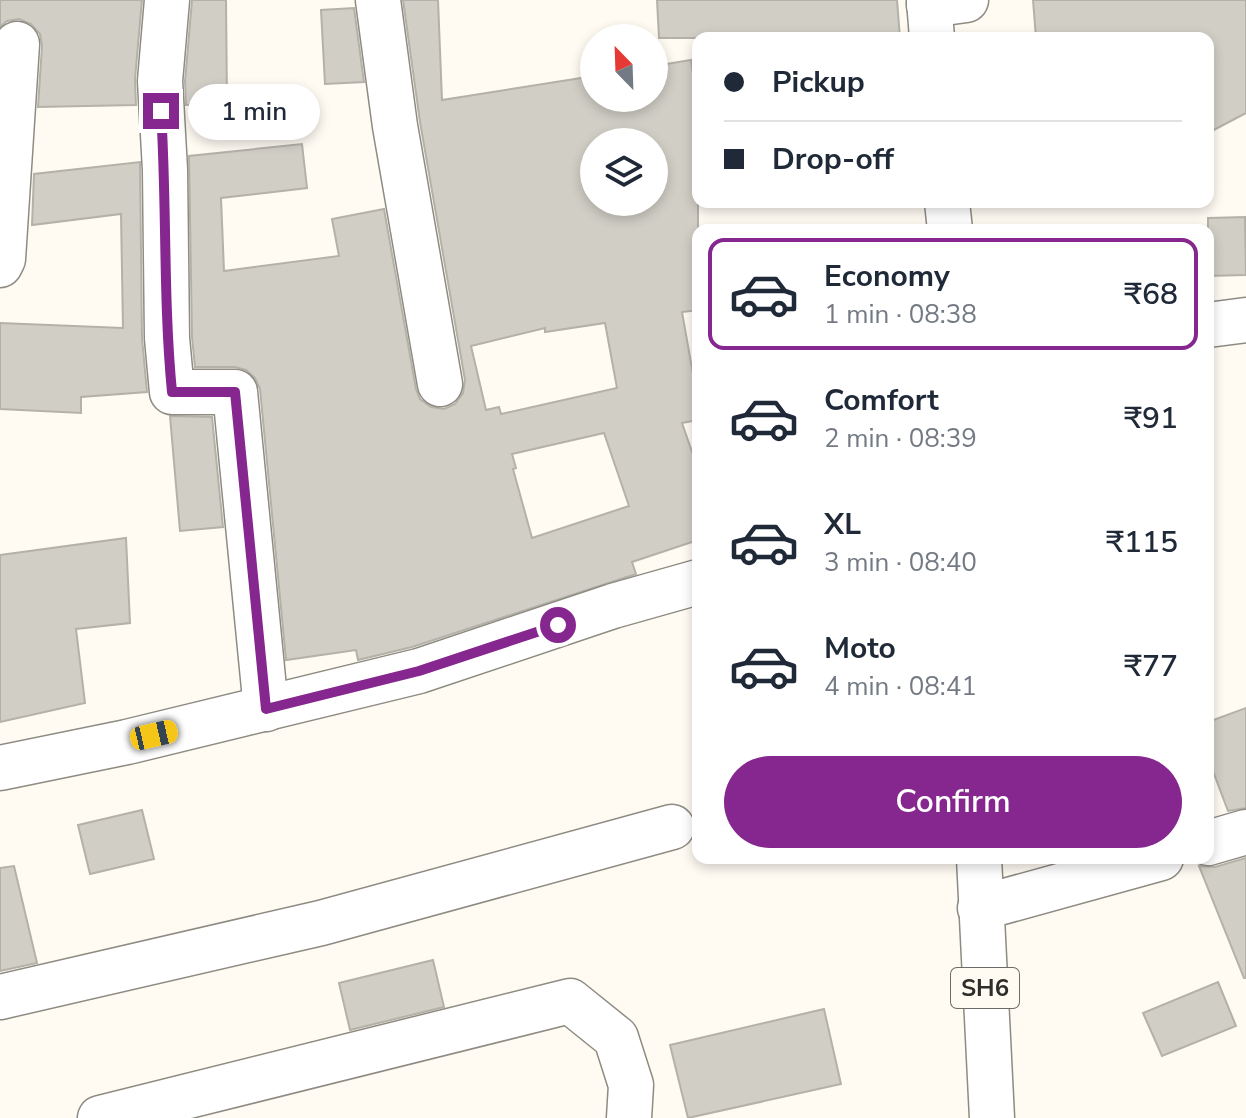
<!DOCTYPE html>
<meta charset="utf-8">
<style>
body{margin:0;font-family:"Nunito Sans",sans-serif;background:#f2f2f3;color:#1f2937;height:100vh;display:flex;flex-direction:column;font-size:30px;white-space:nowrap}
*{box-sizing:border-box;margin:0}
p{font-size:26px;color:#747a83}
.icon{flex:none;width:44px;height:44px;fill:none;stroke:currentColor;stroke-width:2;stroke-linecap:round;stroke-linejoin:round}
.map{position:relative;flex:1;overflow:hidden}
.drawer{position:absolute;left:692px;top:224px;width:522px;height:640px;display:flex;flex-direction:column;background:#fff;border-radius:16px;box-shadow:0 4px 12px #0003}
.drawer>*{flex:none}
.banner{position:absolute;left:692px;top:32px;width:522px;height:176px;border-radius:16px;box-shadow:0 4px 12px #0003;display:grid;align-content:center;height:176px;padding:0 32px;background:#fff}
.needle{width:52px;rotate:337deg}
.controls{position:absolute;left:580px;top:24px;display:grid;gap:16px}
.controls a{display:grid;place-items:center;width:88px;height:88px;border-radius:50%;background:#fff;box-shadow:0 4px 12px #0003;font-size:40px}
.end{position:absolute;width:36px;height:36px;margin:-18px;border:10px solid #86268f;background:#fff;box-shadow:0 0 0 4px #fff}
.from{border-radius:50%}
.bubble{position:absolute;height:56px;border-radius:28px;background:#fff;box-shadow:0 4px 12px #0003;font-size:26px;font-weight:600;line-height:56px;text-align:center}
.car{position:absolute;width:24px;height:48px;margin:-24px -12px;border-radius:10px;box-shadow:0 0 6px 2px #0007;background:linear-gradient(#f5c518 24%,#345 0 40%,#f5c518 0 76%,#345 0 86%,#f5c518 0)}
.banner b{display:flex;align-items:center;gap:28px;height:76px;font-size:30px}
.banner b+b{border-top:2px solid #e0e1e3}
.banner i{width:20px;height:20px;background:#1f2937}
ul{padding:14px 0 0;list-style:none}
li{display:flex;align-items:center;gap:24px;height:112px;margin:0 16px 12px;padding:0 16px;border:4px solid transparent;border-radius:16px}
li div{flex:1}
li b{display:block;font-size:30px}
li em{font-style:normal;font-weight:600}
li.on{border-color:#86268f}
li>.icon{width:72px;height:72px;stroke-width:1.5}
.button{display:flex;gap:16px;margin-top:auto;padding:16px 32px}
.button a{flex:1;height:92px;border-radius:48px;background:#86268f;color:#fff;font-size:32px;font-weight:600;line-height:92px;text-align:center}
.map>svg:first-child{display:block}
.building{fill:#d1cec6;stroke:#b4b1a9;stroke-width:2;fill-rule:evenodd}
.lines{fill:none;stroke-linecap:round;stroke-linejoin:round}
.minor-casing{stroke:#8e8b83;stroke-width:47}
.primary-casing{stroke:#8e8b83;stroke-width:47}
.minor{stroke:#fff;stroke-width:44}
.primary{stroke:#fff;stroke-width:44}
.route{stroke:#86268f;stroke-width:10}
.labels{text-anchor:middle;stroke-width:6;stroke-linejoin:round;paint-order:stroke}
.shield{fill:#fffbf3;stroke:#6d6b66;stroke-width:2}
.shield-label{font-size:24px;font-weight:bold;fill:#2e2d2a}
</style>
<div class="map">
<svg width="1246" height="1118" viewBox="0 0 1246 1118">
<rect width="100%" height="100%" fill="#fffbf3"/>
<g class="building">
<polygon points="0,0 142,0 135,79 136,105 38,107 42,46 40,34 31,24 19,19 7,21 0,27"/>
<polygon points="192,0 226,0 227,104 186,105 185,81"/>
<path d="M403,0H438L442,100L594,76V98H654V66L691,60L698,108V310L682,312L698,402V420L682,423L698,469V540L632,562L636,574L412,647L358,660L356,650L286,660L260,389L255,378L246,370L235,367H195L192,337L189,156L302,144L307,188L221,198L224,271L339,256L332,219L384,209L416,389L420,399L431,407L444,409L455,404L463,393L465,380L420,122ZM594,142H654V202H594ZM605,323L617,388L501,414L499,407L486,410L471,346L545,328V332ZM604,433L629,506L532,538L513,469L516,468L512,454Z"/>
<polygon points="657,0 897,0 900,38 659,38"/>
<polygon points="1033,0 1246,0 1246,113 1208,133 1208,38 1036,38"/>
<polygon points="354,8 364,82 325,84 321,10"/>
<polygon points="140,162 142,338 147,392 81,397 81,413 0,409 0,323 123,328 121,214 32,225 34,174"/>
<polygon points="1245,217 1246,275 1208,276 1208,218"/>
<polygon points="170,416 212,417 223,527 180,531"/>
<polygon points="126,538 130,623 76,629 85,703 0,722 0,555"/>
<polygon points="1246,708 1246,808 1228,811 1208,758 1208,722"/>
<polygon points="142,810 154,859 90,874 78,825"/>
<polygon points="1246,858 1246,978 1244,978 1199,866 1215,867"/>
<polygon points="14,866 37,963 0,971 0,868"/>
<polygon points="433,960 444,1007 350,1030 339,983"/>
<polygon points="1218,982 1236,1026 1162,1056 1143,1013"/>
<polygon points="824,1009 841,1084 688,1118 670,1045"/>
</g>
<g class="lines">
<defs>
<g id="minor">
<polyline points="167,0 160,81 165,170 167,338 172,392 235,392 266,709"/>
<polyline points="378,0 395,126 440,384"/>
<polyline points="929,5 966,0"/>
<polyline points="0,265 3,259 17,44"/>
<polyline points="1208,325 1246,320"/>
<polyline points="0,768 127,742 419,671 613,606 698,582"/>
<polyline points="1208,843 1246,832"/>
<polyline points="980,908 1161,858"/>
<polyline points="0,997 321,923 672,827"/>
<polyline points="100,1118 570,1001 616,1038 631,1085 629,1118"/>
</g>
<g id="primary">
<polyline points="929,0 932,38"/>
<polyline points="947,202 950,230"/>
<polyline points="979,858 992,1118"/>
</g>
</defs>
<use href="#minor" class="minor-casing"/>
<use href="#primary" class="primary-casing"/>
<use href="#minor" class="minor"/>
<use href="#primary" class="primary"/>
</g>
<g class="lines">
<path class="route" d="M161,111C167,205 163,299 172,392H235L266,709L419,671L558,625"/>
</g>
<g class="labels">
<rect class="shield" x="951" y="968" width="68" height="40" rx="6"/>
<g class="shield-label">
<text x="985" y="996">SH6</text>
</g>
</g>
</svg>
<div class="controls">
<a><svg class="needle" viewBox="-14 -14 28 28"><path d="M0-13l5 13h-10z" fill="#e53935"/><path d="M0 13l5-13h-10z" fill="#747a83"/></svg></a>
<a><svg class="icon" aria-label="layers" viewBox="0 0 24 24"><path d="M12 4l9 5-9 5-9-5zM3 14l9 5 9-5"/></svg></a>
</div>
<i class="end from" style="left:558px;top:625px"></i>
<i class="end" style="left:161px;top:111px"></i>
<div class="bubble" style="left:188px;top:84px;width:132px">1 min</div>
<i class="car" style="left:154px;top:735px;rotate:77deg"></i>
<div class="banner">
<b><i class="from"></i>Pickup</b>
<b><i></i>Drop-off</b>
</div>
<section class="drawer">
<ul>
<li class="on"><svg class="icon" aria-label="car" viewBox="0 0 24 24"><path d="M5 17H2v-5l4-1 3-4h7l3 4 3 1v5h-3M9 17h6M6 11h13"/><circle cx="7" cy="17" r="2"/><circle cx="17" cy="17" r="2"/></svg><div><b>Economy</b><p>1 min · 08:38</p></div><em>₹68</em></li>
<li><svg class="icon" aria-label="car" viewBox="0 0 24 24"><path d="M5 17H2v-5l4-1 3-4h7l3 4 3 1v5h-3M9 17h6M6 11h13"/><circle cx="7" cy="17" r="2"/><circle cx="17" cy="17" r="2"/></svg><div><b>Comfort</b><p>2 min · 08:39</p></div><em>₹91</em></li>
<li><svg class="icon" aria-label="car" viewBox="0 0 24 24"><path d="M5 17H2v-5l4-1 3-4h7l3 4 3 1v5h-3M9 17h6M6 11h13"/><circle cx="7" cy="17" r="2"/><circle cx="17" cy="17" r="2"/></svg><div><b>XL</b><p>3 min · 08:40</p></div><em>₹115</em></li>
<li><svg class="icon" aria-label="car" viewBox="0 0 24 24"><path d="M5 17H2v-5l4-1 3-4h7l3 4 3 1v5h-3M9 17h6M6 11h13"/><circle cx="7" cy="17" r="2"/><circle cx="17" cy="17" r="2"/></svg><div><b>Moto</b><p>4 min · 08:41</p></div><em>₹77</em></li>
</ul>
<div class="button"><a>Confirm</a></div>
</section>
</div>
